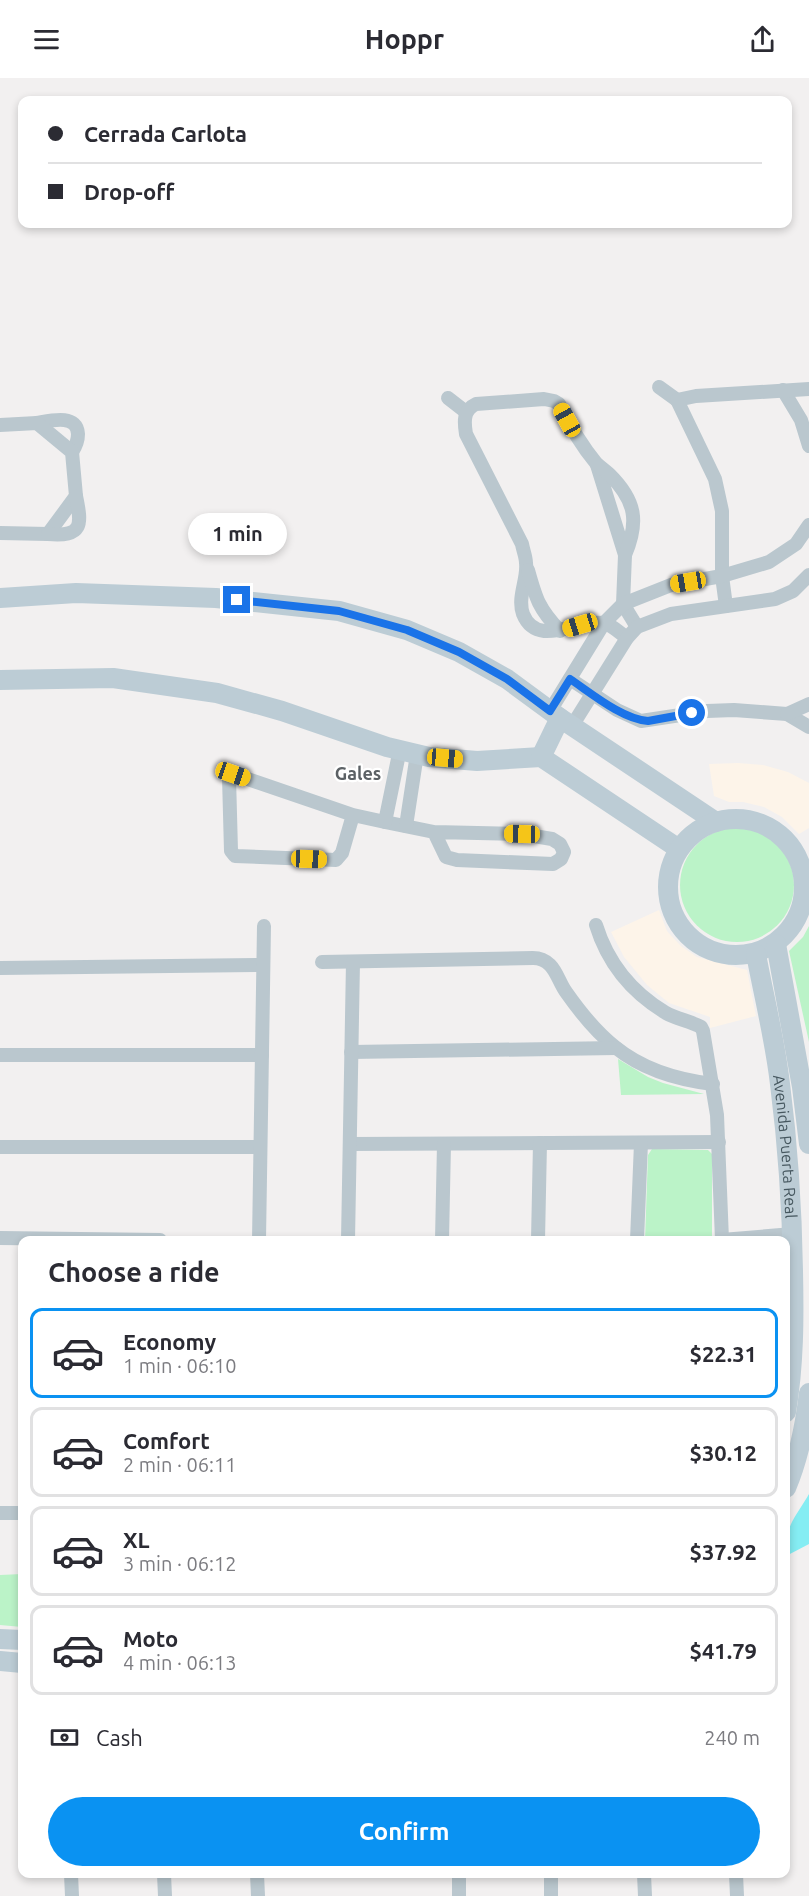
<!DOCTYPE html>
<meta charset="utf-8">
<style>
body{margin:0;font-family:Ubuntu,sans-serif;background:#f2f2f3;color:#2b2b33;height:100vh;display:flex;flex-direction:column;font-size:22px;white-space:nowrap}
*{box-sizing:border-box;margin:0}
p{font-size:20px;color:#7c7c81}
.icon{flex:none;width:33px;height:33px;fill:none;stroke:currentColor;stroke-width:2;stroke-linecap:round;stroke-linejoin:round}
.map{position:relative;flex:1;overflow:hidden}
.panel{position:absolute;left:18px;top:1158px;width:772px;height:642px;display:flex;flex-direction:column;background:#fff;border-radius:12px;box-shadow:0 3px 9px #0003}
.panel>*{flex:none}
.hud{position:absolute;left:18px;top:18px;width:774px;height:132px;border-radius:12px;box-shadow:0 3px 9px #0003;display:grid;align-content:center;height:132px;padding:0 30px;background:#fff}
.end{position:absolute;width:27px;height:27px;margin:-14px;border:8px solid #1a73e8;background:#fff;box-shadow:0 0 0 3px #fff}
.from{border-radius:50%}
.bubble{position:absolute;height:42px;border-radius:21px;background:#fff;box-shadow:0 3px 9px #0003;font-size:20px;font-weight:600;line-height:42px;text-align:center}
.car{position:absolute;width:18px;height:36px;margin:-18px -9px;border-radius:8px;box-shadow:0 0 4px 2px #0007;background:linear-gradient(#f5c518 24%,#345 0 40%,#f5c518 0 76%,#345 0 86%,#f5c518 0)}
.hud b{display:flex;align-items:center;gap:21px;height:57px;font-size:22px}
.hud b+b{border-top:2px solid #e1e1e2}
.hud i{width:15px;height:15px;background:#2b2b33}
ul{padding:0;list-style:none}
li{display:flex;align-items:center;gap:18px;height:90px;margin:0 12px 9px;padding:0 18px;border:3px solid #e1e1e2;border-radius:12px}
li div{flex:1}
li b{display:block;font-size:22px}
li em{font-style:normal;font-weight:600}
li.on{border-color:#0a92f2}
li>.icon{width:54px;height:54px;stroke-width:1.5}
h2{padding:0 30px;font-size:27px;line-height:72px}
.pay{display:flex;align-items:center;gap:15px;height:66px;padding:0 30px;font-size:22px}
.pay p{margin-inline-start:auto}
.action{display:flex;gap:12px;margin-top:auto;padding:12px 30px}
.action a{flex:1;height:69px;border-radius:36px;background:#0a92f2;color:#fff;font-size:24px;font-weight:600;line-height:69px;text-align:center}
header{display:flex;justify-content:space-between;align-items:center;height:78px;padding:0 30px;background:#fff;font-size:27px;font-weight:600}
.map>svg:first-child{display:block}
.commercial{fill:#fdf4e9}
.green{fill:#bbf3c8}
.water{fill:#85edf3}
.lines{fill:none;stroke-linecap:round;stroke-linejoin:round}
.street{stroke:#bac7ce;stroke-width:14}
.secondary{stroke:#bcccd5;stroke-width:20}
.route{stroke:#1a73e8;stroke-width:8}
.labels{text-anchor:middle;stroke-width:4.5;stroke-linejoin:round;paint-order:stroke}
.street-label{font-size:16px;fill:#46575f;stroke:#fff}
.neighbourhood-label{font-size:18px;font-weight:bold;fill:#5c6165;stroke:#fff}
</style>
<header><svg class="icon" aria-label="menu" viewBox="0 0 24 24"><path d="M4 6h16M4 12h16M4 18h16"/></svg>Hoppr<svg class="icon" aria-label="share" viewBox="0 0 24 24"><path d="M12 15V3M7 8l5-5 5 5M5 13v7h14v-7"/></svg></header>
<div class="map">
<svg width="809" height="1818" viewBox="0 0 809 1818">
<rect width="100%" height="100%" fill="#f2f0f0"/>
<g class="commercial">
<polygon points="738,685 763,687 788,694 809,705 809,750 799,756 782,739 764,729 743,724 729,724 714,718 709,686"/>
<polygon points="659,832 667,853 681,868 697,879 747,892 756,938 710,950 710,939 669,925 647,907 624,879 611,854"/>
</g>
<g class="green">
<circle cx="737" cy="807" r="57"/>
<polygon points="809,848 809,964 789,873 803,859"/>
<polygon points="618,981 648,999 663,1005 704,1016 621,1017"/>
<polygon points="652,1071 708,1072 712,1076 712,1162 645,1162 648,1077"/>
<polygon points="22,1496 22,1549 0,1547 0,1497"/>
</g>
<path class="water" d="M809,1416V1466L788,1477C779,1456 799,1434 809,1416Z"/>
<g class="lines">
<g class="street">
<polyline points="659,309 677,322"/>
<polyline points="783,312 801,342 809,368"/>
<polyline points="448,320 466,334"/>
<path d="M37,345C49,343 77,335 78,356C78,363 76,368 72,374"/>
<polyline points="0,347 37,345 72,374 76,418 48,456 0,455"/>
<polyline points="597,387 625,477 623,526 637,549"/>
<path d="M48,456C83,459 82,447 76,418"/>
<path d="M625,477C639,444 636,423 610,397C606,393 600,389 596,385C581,367 569,346 559,326L554,323L544,321L476,326C463,332 464,344 466,356L522,466C523,472 526,479 526,485C528,501 517,519 523,536C537,571 578,541 603,545C611,546 620,555 627,560"/>
<path d="M528,492C536,521 539,531 560,553"/>
<polyline points="726,528 722,498 722,433 715,401 677,322 696,318 809,311"/>
<polyline points="570,601 617,632 641,643 707,633 734,632 787,636 809,649"/>
<polyline points="550,633 604,545 623,526 671,507 722,498 769,484 796,466 809,447"/>
<polyline points="787,636 809,626"/>
<polyline points="572,648 627,560 637,549 671,536 775,521 793,513 809,497"/>
<polyline points="353,737 342,775 336,782 235,778 231,773 229,699 233,696 353,737 385,744 434,754 522,756 552,761 560,766 564,774 561,781 553,786 457,782 446,779 434,754"/>
<polyline points="385,744 400,671"/>
<polyline points="406,748 417,676"/>
<path d="M596,847C608,886 631,914 666,935C677,941 690,943 701,949L703,953L717,1037L722,1162"/>
<path d="M322,884L533,880C540,880 545,882 550,887C557,894 560,906 566,914C580,934 596,954 615,969C642,991 679,1002 713,1006"/>
<polyline points="0,890 263,887"/>
<polyline points="351,974 616,970"/>
<polyline points="0,977 262,977"/>
<polyline points="350,1066 719,1064"/>
<polyline points="0,1069 260,1069"/>
<polyline points="0,1160 160,1162"/>
<polyline points="259,1162 264,848"/>
<polyline points="348,1162 353,884"/>
<polyline points="442,1162 444,1066"/>
<polyline points="538,1162 540,1065"/>
<polyline points="637,1162 641,1065"/>
<polyline points="722,1162 793,1156"/>
<polyline points="0,1435 22,1435"/>
<polyline points="71,1796 72,1818"/>
<polyline points="164,1796 165,1818"/>
<polyline points="257,1796 258,1818"/>
<polyline points="459,1796 459,1818"/>
<polyline points="644,1796 645,1818"/>
<polyline points="736,1796 737,1818"/>
<polyline points="551,1818 551,1796"/>
</g>
<g class="secondary">
<polyline points="0,520 76,515 216,520 339,533 407,552 459,574 507,601 560,640 716,744"/>
<polyline points="0,602 113,600 217,615 282,633 387,669 429,679 477,683 541,679 679,771"/>
<polyline points="541,679 560,640"/>
<circle cx="736" cy="809" r="68"/>
<polyline points="776,866 802,1009 809,1066"/>
<path id="s1" d="M756,876C764,919 775,962 780,1006C788,1068 792,1130 793,1193C794,1240 794,1287 786,1334"/>
<path d="M786,1410C799,1380 805,1348 809,1315"/>
<polyline points="0,1561 22,1562"/>
<polyline points="0,1583 22,1585"/>
</g>
</g>
<g class="lines">
<path class="route" d="M237,522L339,533L407,552L459,574L507,601L550,633L570,601C591,615 622,641 648,643L692,635"/>
</g>
<g class="labels">
<g class="street-label">
<text dy="6" stroke="none"><textPath href="#s1" startOffset="195">Avenida Puerta Real</textPath></text>
</g>
<g class="neighbourhood-label">
<text x="358" y="702">Gales</text>
</g>
</g>
</svg>
<i class="end from" style="left:692px;top:635px"></i>
<i class="end" style="left:237px;top:522px"></i>
<div class="bubble" style="left:188px;top:435px;width:99px">1 min</div>
<i class="car" style="left:567px;top:342px;rotate:331deg"></i>
<i class="car" style="left:688px;top:504px;rotate:260deg"></i>
<i class="car" style="left:580px;top:547px;rotate:253deg"></i>
<i class="car" style="left:445px;top:680px;rotate:95deg"></i>
<i class="car" style="left:233px;top:696px;rotate:109deg"></i>
<i class="car" style="left:522px;top:756px;rotate:271deg"></i>
<i class="car" style="left:309px;top:781px;rotate:92deg"></i>
<div class="hud">
<b><i class="from"></i>Cerrada Carlota</b>
<b><i></i>Drop-off</b>
</div>
<section class="panel">
<h2>Choose a ride</h2>
<ul>
<li class="on"><svg class="icon" aria-label="car" viewBox="0 0 24 24"><path d="M5 17H2v-5l4-1 3-4h7l3 4 3 1v5h-3M9 17h6M6 11h13"/><circle cx="7" cy="17" r="2"/><circle cx="17" cy="17" r="2"/></svg><div><b>Economy</b><p>1 min · 06:10</p></div><em>$22.31</em></li>
<li><svg class="icon" aria-label="car" viewBox="0 0 24 24"><path d="M5 17H2v-5l4-1 3-4h7l3 4 3 1v5h-3M9 17h6M6 11h13"/><circle cx="7" cy="17" r="2"/><circle cx="17" cy="17" r="2"/></svg><div><b>Comfort</b><p>2 min · 06:11</p></div><em>$30.12</em></li>
<li><svg class="icon" aria-label="car" viewBox="0 0 24 24"><path d="M5 17H2v-5l4-1 3-4h7l3 4 3 1v5h-3M9 17h6M6 11h13"/><circle cx="7" cy="17" r="2"/><circle cx="17" cy="17" r="2"/></svg><div><b>XL</b><p>3 min · 06:12</p></div><em>$37.92</em></li>
<li><svg class="icon" aria-label="car" viewBox="0 0 24 24"><path d="M5 17H2v-5l4-1 3-4h7l3 4 3 1v5h-3M9 17h6M6 11h13"/><circle cx="7" cy="17" r="2"/><circle cx="17" cy="17" r="2"/></svg><div><b>Moto</b><p>4 min · 06:13</p></div><em>$41.79</em></li>
</ul>
<div class="pay"><svg class="icon" aria-label="cash" viewBox="0 0 24 24"><path d="M3 7h18v10H3z"/><circle cx="12" cy="12" r="2"/></svg>Cash<p>240 m</p></div>
<div class="action"><a>Confirm</a></div>
</section>
</div>
